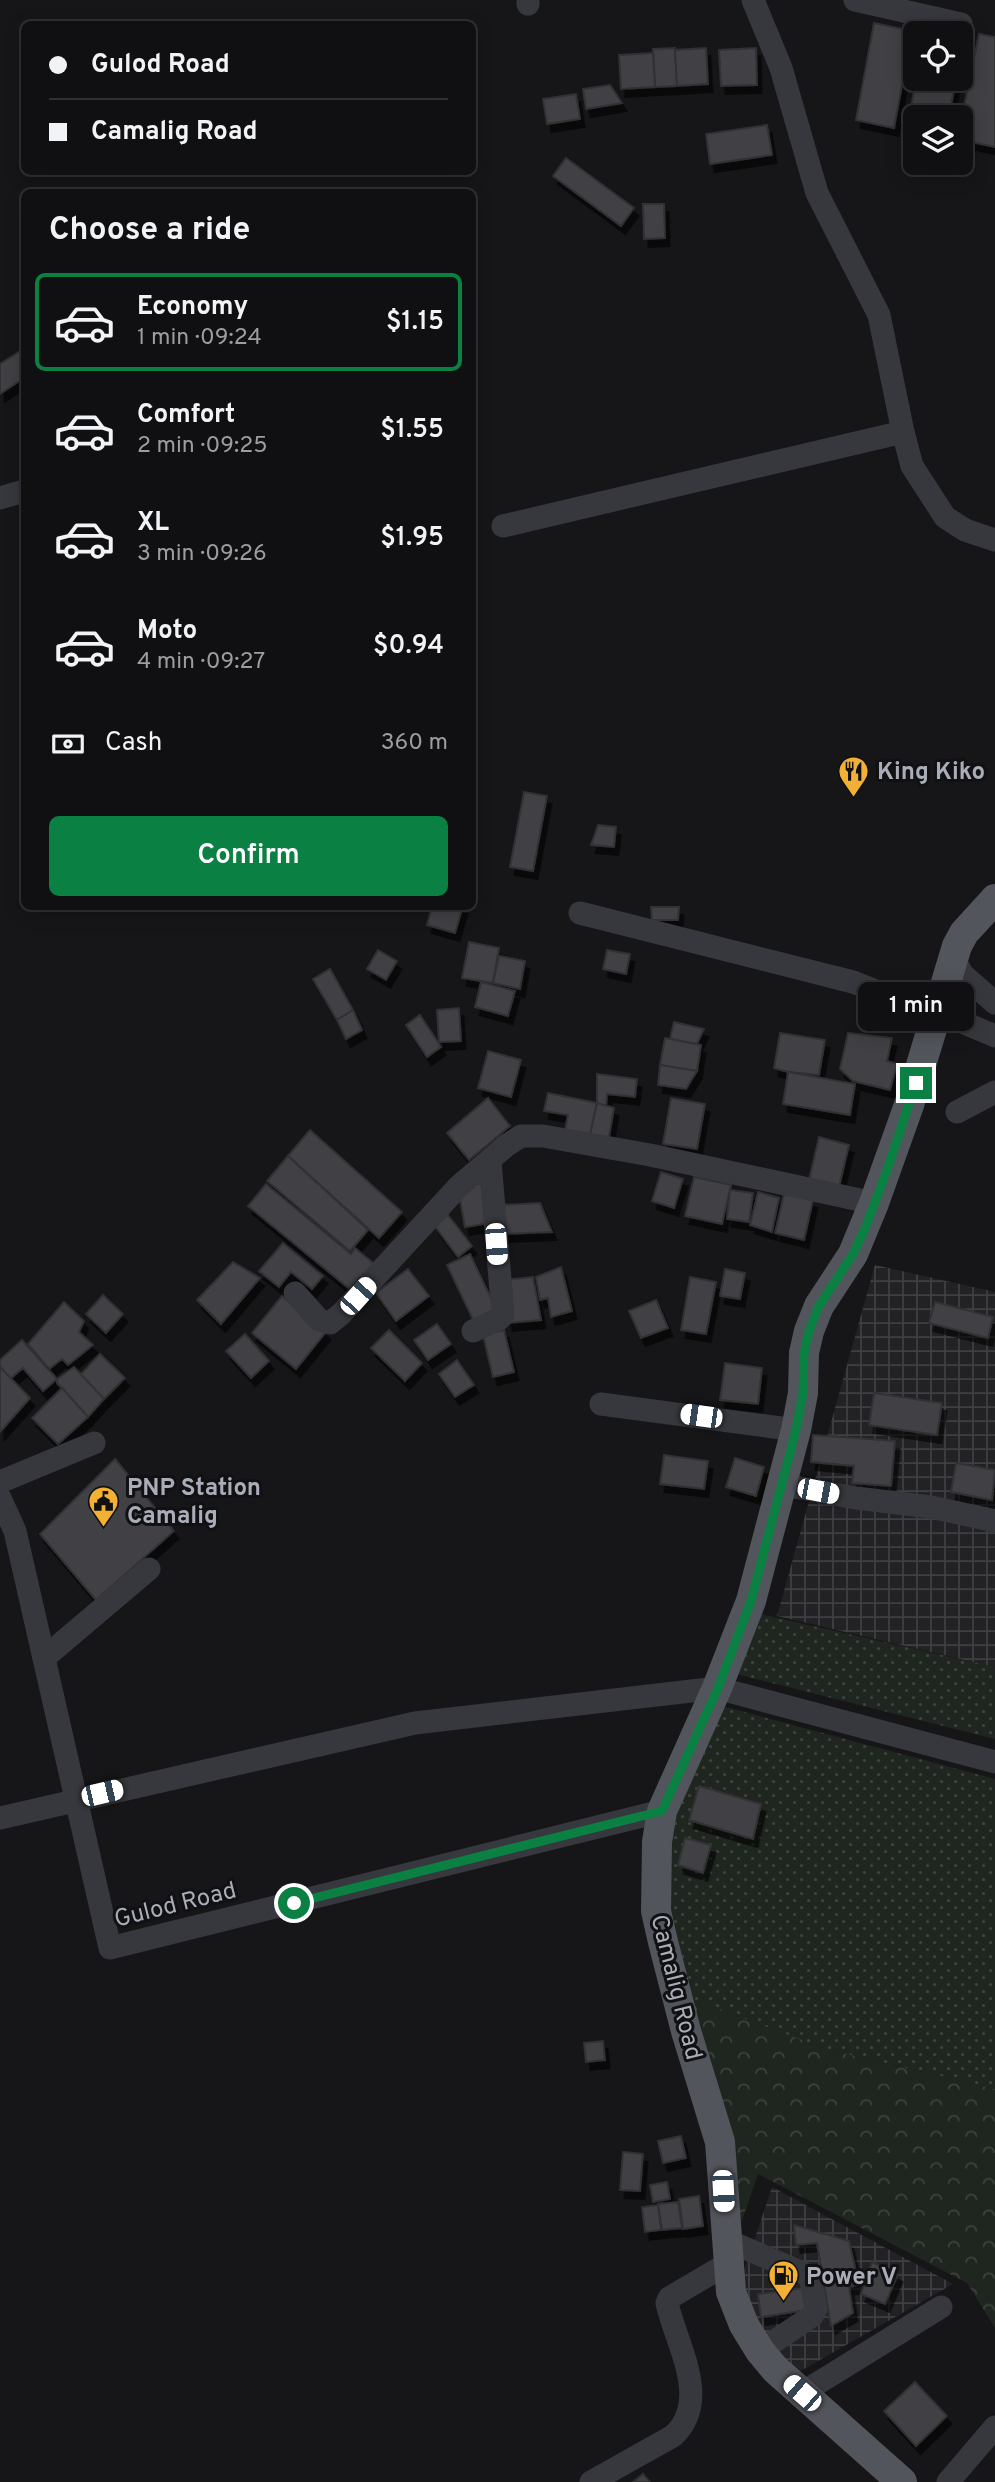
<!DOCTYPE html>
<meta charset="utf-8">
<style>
body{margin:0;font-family:Overpass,sans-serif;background:#1e1e20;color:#f1f3f6;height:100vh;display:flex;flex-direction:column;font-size:26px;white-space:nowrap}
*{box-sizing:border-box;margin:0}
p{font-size:23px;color:#9c9d9f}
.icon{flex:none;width:38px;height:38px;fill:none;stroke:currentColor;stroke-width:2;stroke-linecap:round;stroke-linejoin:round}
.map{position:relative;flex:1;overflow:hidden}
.sheet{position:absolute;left:21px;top:189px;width:455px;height:721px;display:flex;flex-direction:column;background:#101012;border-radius:10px;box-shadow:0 4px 18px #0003,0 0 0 2px #303032}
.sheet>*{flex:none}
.top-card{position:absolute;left:21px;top:21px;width:455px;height:154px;border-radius:10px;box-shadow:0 4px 18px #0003,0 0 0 2px #303032;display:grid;align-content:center;height:154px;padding:0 28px;background:#101012}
.fabs{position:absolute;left:903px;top:21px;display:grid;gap:14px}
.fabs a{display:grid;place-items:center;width:70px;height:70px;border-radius:10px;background:#101012;box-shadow:0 4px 18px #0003,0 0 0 2px #303032;font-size:35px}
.end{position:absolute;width:32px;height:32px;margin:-16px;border:9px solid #0b8043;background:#fff;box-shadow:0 0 0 4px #fff}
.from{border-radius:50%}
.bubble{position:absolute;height:49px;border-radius:10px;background:#101012;box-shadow:0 4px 18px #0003,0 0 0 2px #303032;font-size:23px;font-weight:600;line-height:49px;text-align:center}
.car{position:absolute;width:21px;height:42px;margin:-21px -10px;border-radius:9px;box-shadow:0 0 5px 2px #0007;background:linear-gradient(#fff 24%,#345 0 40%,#fff 0 76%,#345 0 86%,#fff 0)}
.top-card b{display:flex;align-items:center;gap:24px;height:66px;font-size:26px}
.top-card b+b{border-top:2px solid #303032}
.top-card i{width:18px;height:18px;background:#f1f3f6}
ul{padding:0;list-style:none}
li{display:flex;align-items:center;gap:21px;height:98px;margin:0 14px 10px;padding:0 14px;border:4px solid transparent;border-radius:10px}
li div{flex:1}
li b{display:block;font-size:26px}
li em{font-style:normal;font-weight:600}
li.on{border-color:#0b8043}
li>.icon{width:63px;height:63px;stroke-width:1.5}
h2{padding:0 28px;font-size:32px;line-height:84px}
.pay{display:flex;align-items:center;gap:18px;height:77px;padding:0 28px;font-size:26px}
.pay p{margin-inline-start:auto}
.primary-button{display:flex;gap:14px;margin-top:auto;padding:14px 28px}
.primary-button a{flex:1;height:80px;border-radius:10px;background:#0b8043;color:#fff;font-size:28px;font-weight:600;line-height:80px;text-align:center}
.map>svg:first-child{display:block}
.industrial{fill:url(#industrial-grid)}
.grass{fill:url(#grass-dots)}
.forest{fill:url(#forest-crowns)}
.building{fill:#404145;stroke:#303034;stroke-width:2;filter:url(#shadow)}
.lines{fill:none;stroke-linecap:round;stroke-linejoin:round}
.minor{stroke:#37383d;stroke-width:23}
.major{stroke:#53555c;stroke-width:30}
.route{stroke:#0b8043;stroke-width:9}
.labels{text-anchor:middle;stroke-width:6;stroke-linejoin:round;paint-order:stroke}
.poi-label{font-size:24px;font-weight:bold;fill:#a8adb8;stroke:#111113;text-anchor:start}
.street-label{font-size:24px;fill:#a8adb8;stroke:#111113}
</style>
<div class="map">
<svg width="995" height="2482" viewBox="0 0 995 2482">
<defs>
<pattern id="industrial-grid" width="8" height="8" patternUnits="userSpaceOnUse" patternTransform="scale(1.75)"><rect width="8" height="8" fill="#222225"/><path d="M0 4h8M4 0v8" fill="none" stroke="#3f3f43"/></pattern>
<pattern id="grass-dots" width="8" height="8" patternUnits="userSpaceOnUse" patternTransform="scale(1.75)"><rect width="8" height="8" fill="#1e261f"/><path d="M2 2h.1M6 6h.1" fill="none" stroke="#3c433d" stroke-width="1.8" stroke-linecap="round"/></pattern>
<pattern id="forest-crowns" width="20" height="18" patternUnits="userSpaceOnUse" patternTransform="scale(1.75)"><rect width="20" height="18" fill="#1e261f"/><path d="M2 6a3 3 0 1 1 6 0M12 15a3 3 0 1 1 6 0" fill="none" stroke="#3c433d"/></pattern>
<filter id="shadow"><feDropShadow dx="4.5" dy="8" stdDeviation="0" flood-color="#0009"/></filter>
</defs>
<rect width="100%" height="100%" fill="#161618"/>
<g class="industrial">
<polygon points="875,1265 995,1292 995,1667 777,1616"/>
<polygon points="772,2187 953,2284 790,2377 738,2289"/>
</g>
<g class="grass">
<polygon points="747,1611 995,1667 995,1739 724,1671"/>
<polygon points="711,1703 995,1779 995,2089 826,2049 677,1996 657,1842"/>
</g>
<polygon class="forest" points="677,1996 725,2011 826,2049 995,2089 995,2328 967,2283 758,2174 727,2264 720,2142"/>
<g class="building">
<polygon points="874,23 912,31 894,128 856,120"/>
<polygon points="979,34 995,37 995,147 961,140 961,121"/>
<polygon points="675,48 677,86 655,87 653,49"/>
<polygon points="706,48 708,84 677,86 675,50"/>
<polygon points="756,48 757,85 721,86 719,50"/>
<polygon points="653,53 655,87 621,89 619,55"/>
<polygon points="916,79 956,79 949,117 915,117 915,133 907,132"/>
<polygon points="610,85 622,103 586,109 583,89"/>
<polygon points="576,94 580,119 547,124 543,99"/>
<polygon points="767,125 772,155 710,164 706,134"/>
<polygon points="566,158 634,208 621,226 553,176"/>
<polygon points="643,204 664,204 665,238 644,239"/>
<polygon points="22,350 24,354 24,378 0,394 0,364"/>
<polygon points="524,792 547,796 533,871 510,867"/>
<polygon points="598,825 616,827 614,847 591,845"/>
<polygon points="432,906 463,906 455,933 427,925"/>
<polygon points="651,907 679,907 678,920 652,920"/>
<polygon points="469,942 499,948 493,983 462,978"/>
<polygon points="378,950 397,961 386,980 367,969"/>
<polygon points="607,950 630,954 626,974 603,969"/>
<polygon points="499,956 525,961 520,989 493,983"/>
<polygon points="330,969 353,1010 337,1020 313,979"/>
<polygon points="481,982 515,991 508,1016 475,1007"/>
<polygon points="459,1008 461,1041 439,1042 437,1010"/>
<polygon points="353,1010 362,1030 346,1039 337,1020"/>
<polygon points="420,1015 441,1047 427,1057 406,1025"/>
<polygon points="674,1022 704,1029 697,1044 670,1039"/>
<polygon points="780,1033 825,1040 819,1075 788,1072 774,1068"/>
<polygon points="848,1033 892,1038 887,1061 897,1064 890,1090 853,1081 840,1069"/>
<polygon points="665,1038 701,1045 697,1071 660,1065"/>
<polygon points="488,1051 521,1060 511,1097 478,1088"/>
<polygon points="660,1065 697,1071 686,1089 658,1085"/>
<polygon points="788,1072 855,1084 850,1115 783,1104"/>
<polygon points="597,1074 637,1079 635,1097 607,1094 606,1107 597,1103"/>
<polygon points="548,1093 597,1103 590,1135 565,1130 568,1115 544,1111"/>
<polygon points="488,1098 510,1126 469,1160 447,1133"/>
<polygon points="671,1098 705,1104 697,1149 663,1144"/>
<polygon points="597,1103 614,1108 609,1137 590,1135"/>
<polygon points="310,1130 402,1212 379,1238 288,1156"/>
<polygon points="819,1137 849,1145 839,1187 809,1180"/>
<polygon points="288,1156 368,1230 350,1251 267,1181"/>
<polygon points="661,1172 683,1179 674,1208 652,1201"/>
<polygon points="694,1177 731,1185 722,1224 685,1216"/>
<polygon points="483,1183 490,1223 465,1227 458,1188"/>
<polygon points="266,1184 351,1254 355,1248 379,1268 357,1295 248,1206"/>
<polygon points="730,1190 753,1193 749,1222 727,1219"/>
<polygon points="758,1192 779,1198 772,1232 750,1225"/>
<polygon points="784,1194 813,1200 804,1240 775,1233"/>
<polygon points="540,1203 552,1232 501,1234 500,1205"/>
<polygon points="448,1215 472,1246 458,1257 434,1225"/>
<polygon points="283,1243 323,1276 312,1289 291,1272 279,1287 259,1271"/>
<polygon points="470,1254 499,1315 476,1326 447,1265"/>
<polygon points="233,1262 260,1278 221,1324 197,1300"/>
<polygon points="561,1267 572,1311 551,1317 548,1298 540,1300 536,1277"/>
<polygon points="408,1269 429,1296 396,1321 376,1293"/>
<polygon points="725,1269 745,1273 740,1299 720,1296"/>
<polygon points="533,1277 541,1320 508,1323 504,1280"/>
<polygon points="690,1277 716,1282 706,1334 681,1330"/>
<polygon points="103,1295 123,1314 106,1333 86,1314"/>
<polygon points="282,1296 326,1332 296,1369 252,1333"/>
<polygon points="656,1300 668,1328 641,1338 629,1311"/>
<polygon points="64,1302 84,1321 79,1332 93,1345 68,1365 62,1359 49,1369 28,1344"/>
<polygon points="935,1302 993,1317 988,1338 929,1323"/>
<polygon points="437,1324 451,1344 428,1360 414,1340"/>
<polygon points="389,1330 422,1363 405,1381 371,1348"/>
<polygon points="504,1330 514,1372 493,1377 483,1335"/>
<polygon points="245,1334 269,1361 251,1378 226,1351"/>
<polygon points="22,1340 57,1379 43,1391 23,1368 10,1379 0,1367 0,1360"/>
<polygon points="100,1354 125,1378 104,1399 80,1375"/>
<polygon points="457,1360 474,1385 455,1397 439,1374"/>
<polygon points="725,1363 762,1368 758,1404 720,1400"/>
<polygon points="0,1367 30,1398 0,1432"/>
<polygon points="74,1367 104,1399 88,1417 57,1383 57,1379"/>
<polygon points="62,1388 88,1417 58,1444 32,1418"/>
<polygon points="874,1393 942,1403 937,1435 869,1425"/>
<polygon points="813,1435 895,1441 891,1486 852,1483 854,1466 811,1462"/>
<polygon points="664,1455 708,1461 704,1489 660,1484"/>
<polygon points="735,1458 764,1467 756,1496 726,1487"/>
<polygon points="115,1459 174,1531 96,1600 40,1534"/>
<polygon points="956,1463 995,1470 992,1500 951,1492"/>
<polygon points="699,1786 761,1804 753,1839 689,1820"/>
<polygon points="685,1838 711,1845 703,1873 678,1865"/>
<polygon points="603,2041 605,2060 586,2062 584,2043"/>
<polygon points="681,2136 686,2158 663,2163 658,2141"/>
<polygon points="623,2152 643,2154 640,2191 620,2190"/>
<polygon points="667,2182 670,2199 653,2202 650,2185"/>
<polygon points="699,2196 703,2226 683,2229 679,2199"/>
<polygon points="678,2202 682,2228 662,2230 658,2204"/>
<polygon points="658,2205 661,2230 645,2232 642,2207"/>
<polygon points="794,2225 849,2241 859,2285 849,2287 853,2313 831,2326 817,2243 796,2245"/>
<polygon points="872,2262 898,2274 885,2304 861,2294"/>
<polygon points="804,2288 807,2310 761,2317 758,2294"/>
<polygon points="915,2382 947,2416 916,2446 884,2411"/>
<polygon points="643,2474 650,2482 633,2482"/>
</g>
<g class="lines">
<g class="minor">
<polyline points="753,0 781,68 817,193 879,315 903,432 912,466 945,517 965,530 995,540"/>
<polyline points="855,0 961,24"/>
<polyline points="528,4 528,0"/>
<polyline points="0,498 24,491"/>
<polyline points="503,526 903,432"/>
<polyline points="580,913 853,982 936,1015 955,1019 995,1036"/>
<polyline points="953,958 963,975 995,1003"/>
<polyline points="957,1112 995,1092"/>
<polyline points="295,1293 319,1320 330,1323 341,1314 459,1186 507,1145 521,1136 543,1136 650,1155 874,1203"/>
<polyline points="473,1331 499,1319 503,1315 490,1161"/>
<polyline points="601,1404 796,1430"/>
<polyline points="0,1482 94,1443"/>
<polyline points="783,1485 856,1498 931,1507 995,1521"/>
<polyline points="0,1498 15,1531 110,1948 662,1811"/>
<polyline points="44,1658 149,1569"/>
<polyline points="0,1818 415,1723 717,1688 995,1762"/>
<polyline points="726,2240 810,2276 816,2309 812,2316 760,2351"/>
<polyline points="802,2393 941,2307"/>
<path d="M591,2482L673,2436C712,2400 676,2345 667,2303L669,2298L727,2264"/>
<polyline points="948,2482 995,2427"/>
</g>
<polyline class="major" points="902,2482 775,2369 760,2351 744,2325 731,2292 720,2142 686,2031 663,1942 656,1911 657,1842 662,1811 717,1688 751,1601 796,1430 803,1393 804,1353 809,1331 819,1306 853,1254 874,1203 909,1105 957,946 964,933 995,899"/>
</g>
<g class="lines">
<polyline class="route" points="294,1903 662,1811 718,1688 751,1601 796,1430 803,1393 804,1353 809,1331 819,1306 853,1254 864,1231 886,1173 916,1083"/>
</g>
<defs>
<symbol id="restaurant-pin" viewBox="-11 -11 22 30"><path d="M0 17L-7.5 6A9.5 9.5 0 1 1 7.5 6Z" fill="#f2b134" stroke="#111113"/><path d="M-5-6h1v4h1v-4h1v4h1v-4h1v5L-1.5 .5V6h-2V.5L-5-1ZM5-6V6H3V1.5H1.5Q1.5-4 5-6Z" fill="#111"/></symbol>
<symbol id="civic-pin" viewBox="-11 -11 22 30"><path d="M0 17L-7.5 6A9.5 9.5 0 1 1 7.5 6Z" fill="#f2b134" stroke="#111113"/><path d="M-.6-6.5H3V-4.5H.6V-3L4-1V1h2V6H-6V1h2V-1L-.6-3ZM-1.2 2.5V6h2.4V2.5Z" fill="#111"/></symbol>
<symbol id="fuel-pin" viewBox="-11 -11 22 30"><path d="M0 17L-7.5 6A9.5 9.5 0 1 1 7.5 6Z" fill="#f2b134" stroke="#111113"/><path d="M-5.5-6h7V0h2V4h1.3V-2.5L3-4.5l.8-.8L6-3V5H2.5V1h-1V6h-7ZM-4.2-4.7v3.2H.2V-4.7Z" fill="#111"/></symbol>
</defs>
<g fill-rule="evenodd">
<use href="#restaurant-pin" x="836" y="754" width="35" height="47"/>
<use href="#civic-pin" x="86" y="1484" width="35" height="47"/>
<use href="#fuel-pin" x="766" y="2258" width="35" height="47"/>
</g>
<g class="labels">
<g class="poi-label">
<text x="877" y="779">King Kiko</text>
<text x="127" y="1495">PNP Station<tspan x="127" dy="28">Camalig</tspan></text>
<text x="806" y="2284">Power V</text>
</g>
<g class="street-label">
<text transform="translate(175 1904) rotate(-14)" y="8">Gulod Road</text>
<text transform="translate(677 1987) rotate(76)" y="8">Camalig Road</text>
</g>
</g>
</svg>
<div class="fabs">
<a><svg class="icon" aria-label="locate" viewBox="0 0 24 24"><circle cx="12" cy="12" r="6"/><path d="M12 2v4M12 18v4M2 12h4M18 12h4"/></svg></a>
<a><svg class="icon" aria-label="layers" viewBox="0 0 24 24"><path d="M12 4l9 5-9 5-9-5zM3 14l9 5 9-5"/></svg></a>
</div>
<i class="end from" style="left:294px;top:1903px"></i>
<i class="end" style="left:916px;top:1083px"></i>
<div class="bubble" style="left:858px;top:982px;width:116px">1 min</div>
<i class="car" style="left:496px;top:1244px;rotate:176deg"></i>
<i class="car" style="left:358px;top:1296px;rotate:42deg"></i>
<i class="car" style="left:701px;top:1416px;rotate:278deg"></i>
<i class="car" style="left:818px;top:1491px;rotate:101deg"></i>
<i class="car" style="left:102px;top:1793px;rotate:77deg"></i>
<i class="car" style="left:723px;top:2191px;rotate:177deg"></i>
<i class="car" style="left:802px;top:2393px;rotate:311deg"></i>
<div class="top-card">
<b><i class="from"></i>Gulod Road</b>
<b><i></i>Camalig Road</b>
</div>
<section class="sheet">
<h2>Choose a ride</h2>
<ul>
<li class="on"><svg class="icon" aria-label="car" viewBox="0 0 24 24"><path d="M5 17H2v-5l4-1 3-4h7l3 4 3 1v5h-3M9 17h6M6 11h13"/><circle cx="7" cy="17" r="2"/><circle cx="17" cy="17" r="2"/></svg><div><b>Economy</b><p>1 min · 09:24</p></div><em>$1.15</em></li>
<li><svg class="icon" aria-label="car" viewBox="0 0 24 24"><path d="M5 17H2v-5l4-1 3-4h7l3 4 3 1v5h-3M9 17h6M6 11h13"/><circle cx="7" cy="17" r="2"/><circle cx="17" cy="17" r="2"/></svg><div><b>Comfort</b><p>2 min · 09:25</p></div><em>$1.55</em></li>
<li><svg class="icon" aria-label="car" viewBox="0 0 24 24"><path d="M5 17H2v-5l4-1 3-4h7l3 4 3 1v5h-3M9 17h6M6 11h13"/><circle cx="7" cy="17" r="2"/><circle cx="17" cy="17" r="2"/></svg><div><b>XL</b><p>3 min · 09:26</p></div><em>$1.95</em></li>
<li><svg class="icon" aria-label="car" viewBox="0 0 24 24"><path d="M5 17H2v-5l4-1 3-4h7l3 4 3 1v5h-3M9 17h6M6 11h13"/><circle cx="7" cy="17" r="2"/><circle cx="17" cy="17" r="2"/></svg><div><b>Moto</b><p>4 min · 09:27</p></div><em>$0.94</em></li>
</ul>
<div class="pay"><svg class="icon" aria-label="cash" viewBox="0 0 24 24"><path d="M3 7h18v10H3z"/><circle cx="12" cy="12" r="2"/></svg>Cash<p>360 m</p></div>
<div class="primary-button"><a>Confirm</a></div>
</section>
</div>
